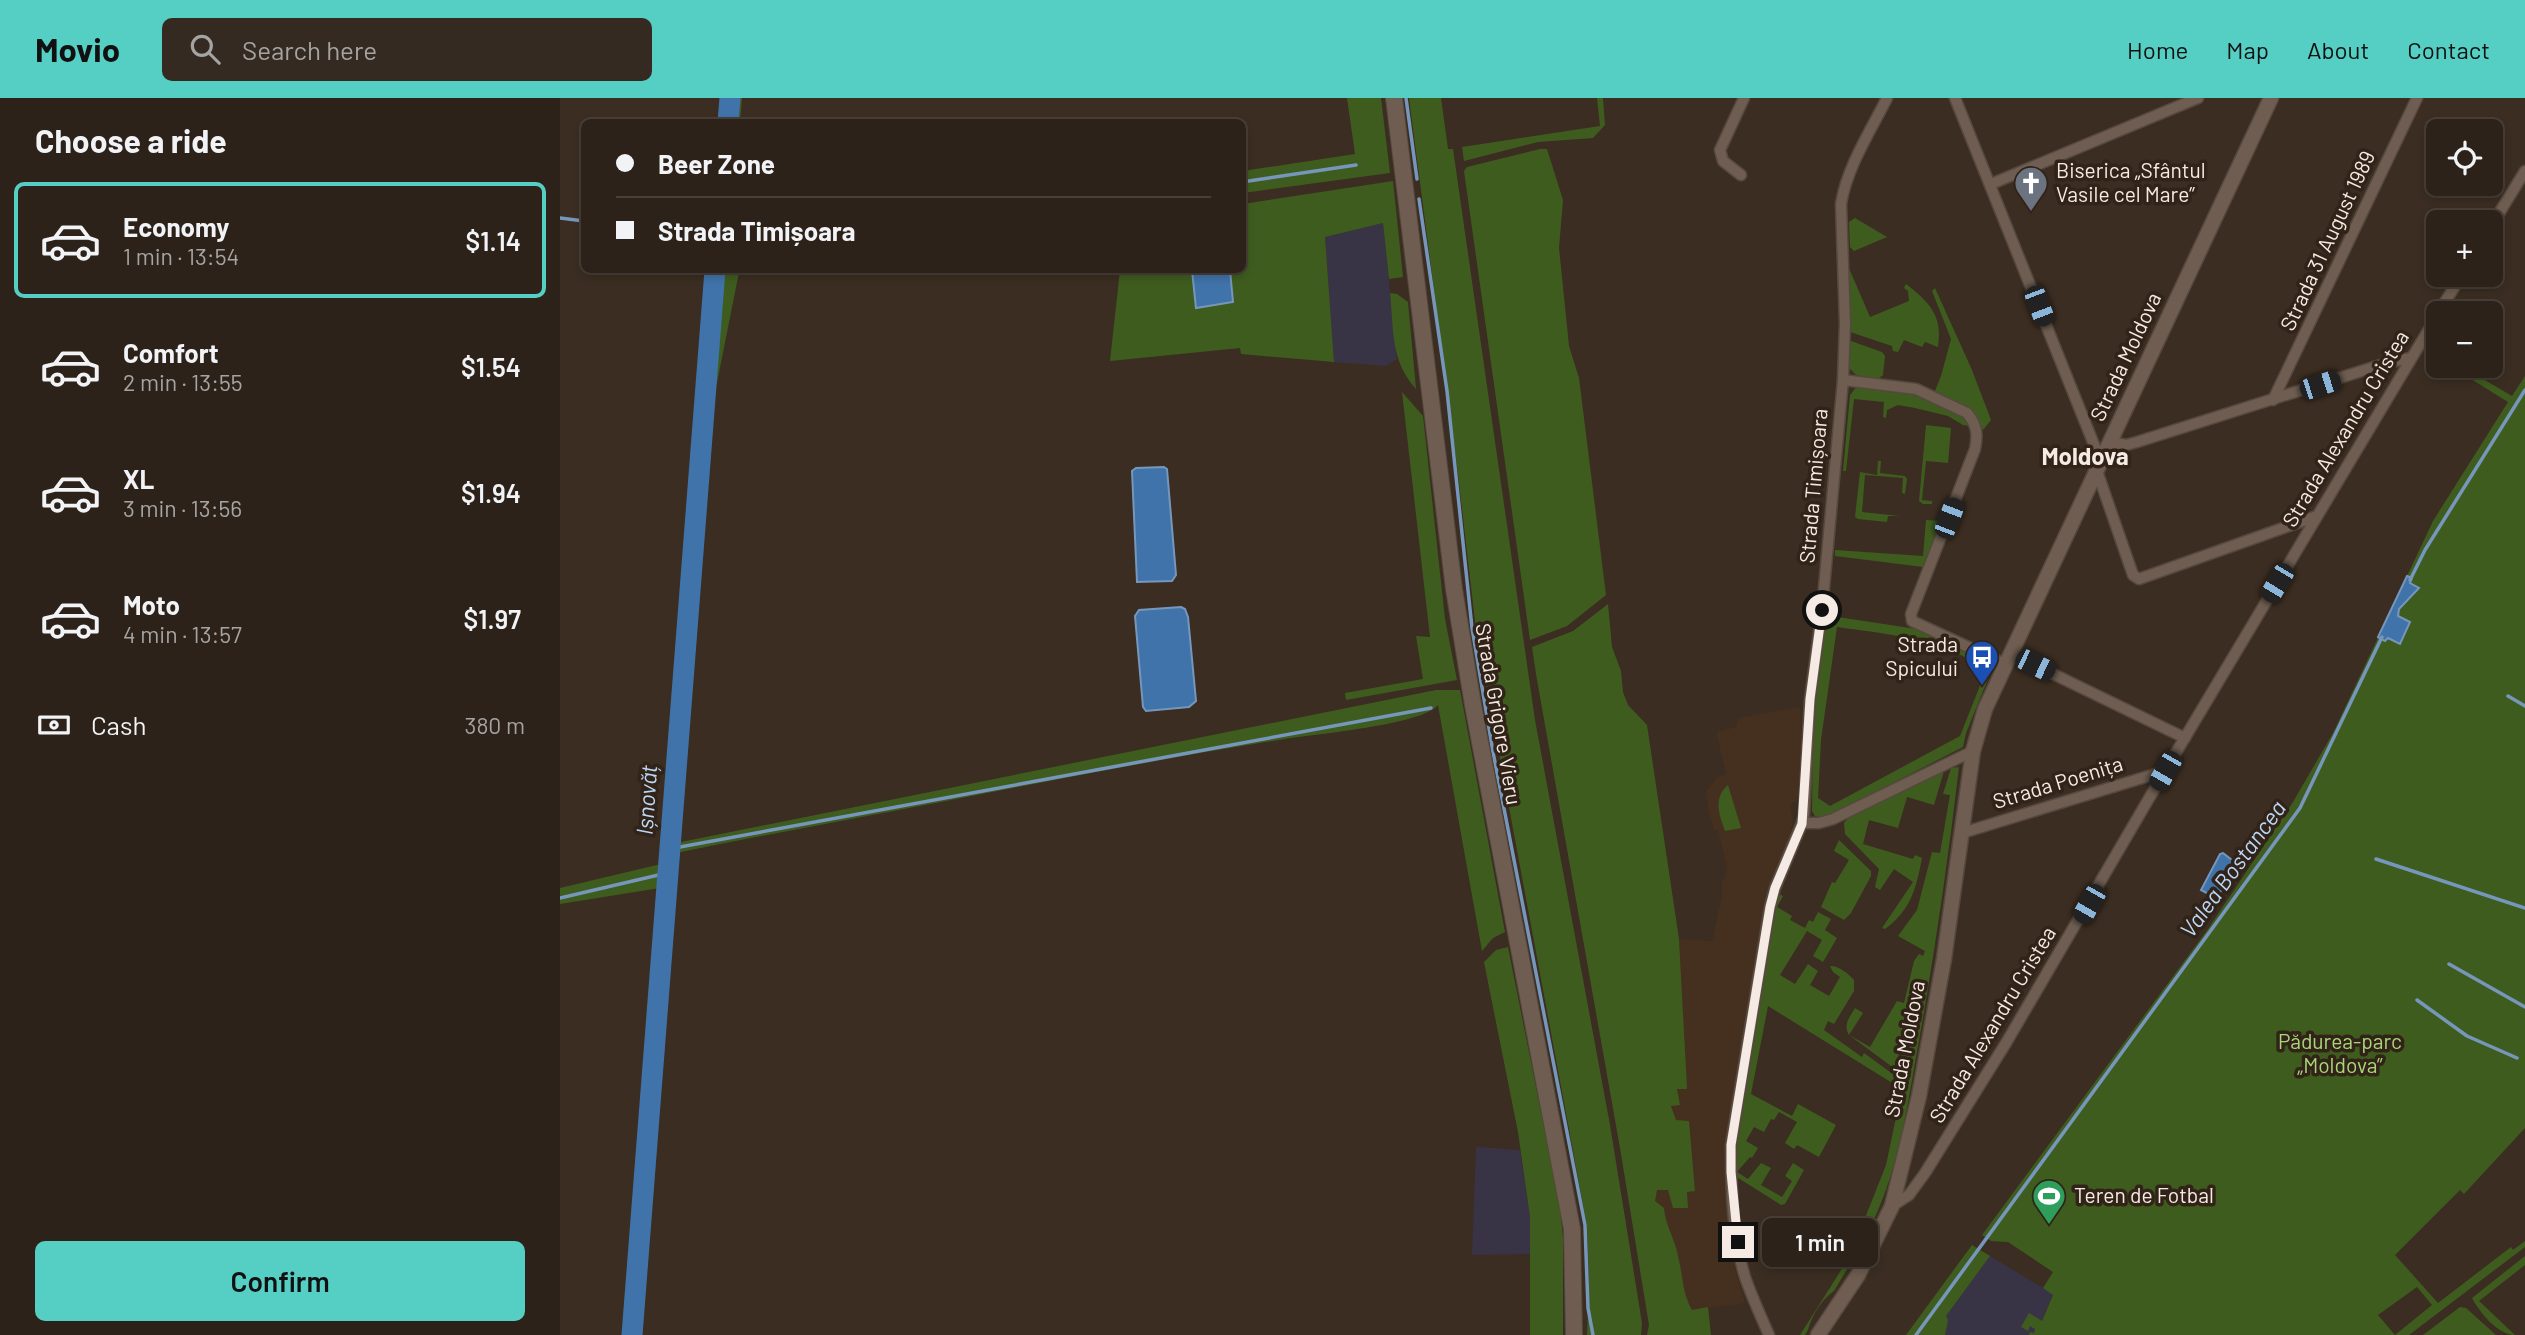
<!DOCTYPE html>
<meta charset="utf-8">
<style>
body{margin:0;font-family:Barlow,sans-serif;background:#342a22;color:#f1f3f6;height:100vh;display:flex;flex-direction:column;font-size:26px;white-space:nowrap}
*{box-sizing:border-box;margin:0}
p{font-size:23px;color:#a6a4a2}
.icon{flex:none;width:38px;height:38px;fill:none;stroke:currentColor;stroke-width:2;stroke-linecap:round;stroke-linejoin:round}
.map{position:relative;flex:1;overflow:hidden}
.drawer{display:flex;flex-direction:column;background:#2c2219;width:560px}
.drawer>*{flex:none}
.banner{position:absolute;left:21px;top:21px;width:665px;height:154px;border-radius:10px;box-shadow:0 4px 10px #0003,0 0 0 2px #483f38;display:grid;align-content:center;height:154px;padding:0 35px;background:#2c2219}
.buttons{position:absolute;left:1866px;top:21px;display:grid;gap:14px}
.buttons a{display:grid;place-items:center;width:77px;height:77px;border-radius:10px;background:#2c2219;box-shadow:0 4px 10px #0003,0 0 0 2px #483f38;font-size:35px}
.end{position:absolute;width:32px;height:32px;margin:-16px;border:9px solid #f5ebe4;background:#111;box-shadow:0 0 0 4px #111}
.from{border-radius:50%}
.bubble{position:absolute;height:49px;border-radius:10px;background:#2c2219;box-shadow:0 4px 10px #0003,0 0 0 2px #483f38;font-size:23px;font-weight:600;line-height:49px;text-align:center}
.car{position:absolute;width:21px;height:42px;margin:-21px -10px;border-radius:9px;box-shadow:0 0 5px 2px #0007;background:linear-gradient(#222 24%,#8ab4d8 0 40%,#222 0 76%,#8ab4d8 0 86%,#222 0)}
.banner b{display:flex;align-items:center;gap:24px;height:66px;font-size:26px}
.banner b+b{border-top:2px solid #483f38}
.banner i{width:18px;height:18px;background:#f1f3f6}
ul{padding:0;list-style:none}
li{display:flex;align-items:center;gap:21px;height:116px;margin:0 14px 10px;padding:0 21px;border:4px solid transparent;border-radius:10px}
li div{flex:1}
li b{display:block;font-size:26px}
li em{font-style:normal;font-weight:600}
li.selected{border-color:#55cec4}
li>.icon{width:63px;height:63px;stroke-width:1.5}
h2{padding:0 35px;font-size:32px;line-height:84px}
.pay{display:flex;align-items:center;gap:18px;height:77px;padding:0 35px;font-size:26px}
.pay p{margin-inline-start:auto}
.action{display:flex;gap:14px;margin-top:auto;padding:14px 35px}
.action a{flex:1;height:80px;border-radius:10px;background:#55cec4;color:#111;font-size:28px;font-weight:600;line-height:80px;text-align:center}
header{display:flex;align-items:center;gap:42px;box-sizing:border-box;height:98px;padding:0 35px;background:#55cec4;color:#111}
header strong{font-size:33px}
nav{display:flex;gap:38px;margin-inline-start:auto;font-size:24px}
.search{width:490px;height:63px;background:#342a22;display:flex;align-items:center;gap:18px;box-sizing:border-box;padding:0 24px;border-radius:10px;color:#a6a4a2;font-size:26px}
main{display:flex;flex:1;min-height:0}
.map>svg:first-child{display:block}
.commercial{fill:#393445}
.built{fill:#453020}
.green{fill:#3f5c1f;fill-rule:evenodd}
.water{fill:#4073a9;stroke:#7697bb;stroke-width:2}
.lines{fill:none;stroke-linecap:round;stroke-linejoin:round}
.stream{stroke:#7697bb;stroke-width:3.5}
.river{stroke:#4073a9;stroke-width:21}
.minor-casing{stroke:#55483e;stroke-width:13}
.tertiary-casing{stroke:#55483e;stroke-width:17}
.secondary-casing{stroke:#55483e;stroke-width:18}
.minor{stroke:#6e5d50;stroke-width:10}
.tertiary{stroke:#6e5d50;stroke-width:14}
.secondary{stroke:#6e5d50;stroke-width:16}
.route{stroke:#f5ebe4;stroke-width:9}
.labels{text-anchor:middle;stroke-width:7;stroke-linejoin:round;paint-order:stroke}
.poi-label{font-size:21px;fill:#f5ebe4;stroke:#312317;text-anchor:start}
.street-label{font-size:21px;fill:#f5ebe4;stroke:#312317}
.park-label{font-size:21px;fill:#a8d77a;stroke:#312317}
.water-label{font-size:23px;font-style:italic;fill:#bcd8f7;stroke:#312317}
.quarter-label{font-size:24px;font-weight:bold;fill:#f5ebe4;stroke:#312317}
</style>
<header>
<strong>Movio</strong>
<div class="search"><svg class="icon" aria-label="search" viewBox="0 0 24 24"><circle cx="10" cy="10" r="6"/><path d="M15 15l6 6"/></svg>Search here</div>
<nav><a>Home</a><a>Map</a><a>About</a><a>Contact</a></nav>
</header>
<main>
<section class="drawer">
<h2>Choose a ride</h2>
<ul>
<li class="selected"><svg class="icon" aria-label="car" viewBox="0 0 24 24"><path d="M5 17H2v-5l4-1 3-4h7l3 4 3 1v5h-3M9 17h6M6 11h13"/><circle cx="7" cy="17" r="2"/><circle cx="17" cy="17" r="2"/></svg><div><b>Economy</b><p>1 min · 13:54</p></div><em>$1.14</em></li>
<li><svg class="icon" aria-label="car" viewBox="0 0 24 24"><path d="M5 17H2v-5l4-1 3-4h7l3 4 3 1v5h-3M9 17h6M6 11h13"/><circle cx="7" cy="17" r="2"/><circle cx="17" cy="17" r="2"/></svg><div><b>Comfort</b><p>2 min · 13:55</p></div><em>$1.54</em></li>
<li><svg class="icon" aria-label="car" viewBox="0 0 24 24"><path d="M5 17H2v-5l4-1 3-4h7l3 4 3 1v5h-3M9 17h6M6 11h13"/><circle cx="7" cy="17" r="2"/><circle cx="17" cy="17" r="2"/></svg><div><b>XL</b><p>3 min · 13:56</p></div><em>$1.94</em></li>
<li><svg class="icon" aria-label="car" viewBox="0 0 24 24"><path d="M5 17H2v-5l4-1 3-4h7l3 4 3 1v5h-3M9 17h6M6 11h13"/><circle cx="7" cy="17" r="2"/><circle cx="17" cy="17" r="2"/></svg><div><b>Moto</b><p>4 min · 13:57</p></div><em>$1.97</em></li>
</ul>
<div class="pay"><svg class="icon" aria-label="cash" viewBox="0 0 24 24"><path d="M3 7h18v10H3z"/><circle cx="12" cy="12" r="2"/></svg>Cash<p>380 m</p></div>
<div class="action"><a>Confirm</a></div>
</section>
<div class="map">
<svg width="1965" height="1237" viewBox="0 0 1965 1237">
<rect width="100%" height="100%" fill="#3b2d21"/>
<g class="commercial">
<polygon points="823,125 837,261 826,268 774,264 765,139"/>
<polygon points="916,1049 960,1052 970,1119 970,1156 912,1157"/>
<polygon points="1430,1158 1493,1196 1476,1237 1377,1237 1386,1218"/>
</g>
<polygon class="built" points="1240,609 1243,684 1237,704 1230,706 1233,722 1228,747 1209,791 1186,917 1165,1062 1167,1104 1175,1172 1185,1205 1131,1212 1125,1199 1118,1157 1105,1121 1104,1110 1095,1103 1097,1091 1109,1091 1128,1109 1127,1093 1135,1093 1129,1023 1116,1022 1111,1007 1119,1007 1117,991 1126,991 1119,841 1152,843 1162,797 1162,782 1165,781 1167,769 1158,732 1154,732 1149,714 1146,694 1157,679 1166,676 1156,634 1176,629 1178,620"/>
<g class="green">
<polygon points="160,0 182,0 180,24 158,24"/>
<polygon points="787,0 821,0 830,75 683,95 683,73 795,56"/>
<polygon points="849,0 881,0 888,51 893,51 975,622 1050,1027 1082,1225 1081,1237 1027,1237 1029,1185 1027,1128 916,532 898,376"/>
<polygon points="1037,0 1043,0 1045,27 1033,40 978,44 904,63 902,49 1040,28"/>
<polygon points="980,51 987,51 1003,102 999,150 1009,248 1019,280 1046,497 1007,528 970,542 904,73 907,69"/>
<polygon points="833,83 843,179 829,181 823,125 765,139 774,264 681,256 680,250 550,263 560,172 682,172 683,106"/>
<polygon points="1295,120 1327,139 1294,153 1290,149 1289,124"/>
<path d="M1285,161L1310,219L1349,203L1348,193L1344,190L1346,186C1369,204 1383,217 1378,249L1365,244L1362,249L1344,242L1338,254L1333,253L1332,248L1290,234Z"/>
<path d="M145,172H191L179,174L155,295L116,745L876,592H900L945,834L933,840L922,853L878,607C862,627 754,636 725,641C610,659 495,682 381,704C292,721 204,737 116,755L105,936L82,1237H65L100,790L0,806V790L101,766Z"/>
<polygon points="1375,190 1412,272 1431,322 1423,332 1413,314 1376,298 1375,293 1381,278 1391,241 1372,193"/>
<path d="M830,195L837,196L848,204L856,291C830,262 834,232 830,195Z"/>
<polygon points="1291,243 1322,254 1325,258 1323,277 1318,281 1296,277 1288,269 1289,246"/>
<path d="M1890,268H1901L1952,298L1965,278V1030L1904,1096L1900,1092L1835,1157L1878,1205L1951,1149L1953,1152L1965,1143V1149L1849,1237H1469L1470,1234L1474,1235L1475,1231L1470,1228L1468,1233L1461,1229L1469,1215L1482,1223L1493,1197L1483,1190L1493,1174L1448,1144L1431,1143L1422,1137L1648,831L1733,704L1773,635L1873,423L1948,304ZM1857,1189L1872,1207L1835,1237L1818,1217Z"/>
<polygon points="1298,287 1335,295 1348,292 1406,319 1413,328 1403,327 1388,318 1355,310 1338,307 1327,312 1326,320 1323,319 1324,304 1294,301 1286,373 1283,373 1290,297"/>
<polygon points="842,294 863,318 885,521 897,582 786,602 785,595 863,581 856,538 870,539"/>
<polygon points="1366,327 1391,330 1388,365 1366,363 1362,402 1372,403 1372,406 1363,406 1359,403"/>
<polygon points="1318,363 1321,363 1320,375 1345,378 1347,381 1345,396 1342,395 1343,380 1305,377 1302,414 1340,418 1328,418 1327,424 1298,421 1295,419 1300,374 1317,377"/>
<polygon points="1366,422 1381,423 1363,469 1275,458 1275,452 1363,458"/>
<path d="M1048,506L1052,549L1061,573L1063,594L1068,607L1087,627L1119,841L1127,991H1117L1120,1007L1111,1008L1116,1022L1129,1023L1135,1093L1127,1094L1128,1110H1113L1108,1092H1097L1095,1103L1104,1110C1105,1127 1115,1141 1118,1158C1123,1177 1122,1195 1132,1212L1148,1209L1151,1237H1087L1089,1227L1060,1050L976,576L972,549L1013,533Z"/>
<path d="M1271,518L1363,532L1427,563L1432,571L1406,635L1403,649L1263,721L1255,718L1252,713L1253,622L1264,528ZM1277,529C1319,535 1397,542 1425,575L1400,638L1270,708L1258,700L1261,642Z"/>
<path d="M1399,669C1388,764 1374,859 1357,954C1347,1009 1339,1067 1315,1119C1304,1145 1288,1169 1274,1193C1265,1199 1256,1211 1252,1221C1249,1227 1249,1231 1245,1237H1240L1290,1158L1326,1067L1342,991L1208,908L1191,996L1232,1018L1238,1006L1276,1027L1259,1059L1237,1047L1234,1051L1225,1045L1237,1024L1219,1014L1214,1022L1211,1021L1204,1034L1194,1029L1186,1043L1198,1050L1192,1060L1190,1059L1177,1074L1188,1081L1201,1065L1211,1070L1201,1087L1222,1099L1232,1083L1225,1078L1233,1065L1244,1072L1225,1106L1221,1107L1175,1078L1174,1059L1214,809L1219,796L1223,798L1217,809L1232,818L1230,822L1245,830L1249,822L1253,824L1258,814L1271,821L1265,832L1277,840L1263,864L1253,858L1262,842L1247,833L1220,877L1235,886L1248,866L1258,873L1250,887L1269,898L1280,879L1273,874L1270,868C1278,867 1289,876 1294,882V893L1274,926L1268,923L1264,932L1302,959L1304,955L1337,979L1354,909L1351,908L1335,971L1289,937C1283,927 1289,920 1295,910L1303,915L1289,937L1310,949L1337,903L1344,905L1354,863L1359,856L1363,858L1365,853L1338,838L1357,812L1372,754L1380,755L1390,697L1383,696L1391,670Z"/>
<path d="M1384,673L1374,707L1347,699L1338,730L1309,722L1303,746L1353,761L1355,757L1362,760C1356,791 1351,812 1325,831L1322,830L1353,784L1334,771L1320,792L1315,789L1319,771L1285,736L1284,725L1289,719Z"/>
<path d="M1168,687L1181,730L1165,733C1159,716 1153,700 1168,687Z"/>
<polygon points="1279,742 1311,773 1311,778 1291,815 1284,822 1261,809 1272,784 1275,785 1289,762 1274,753"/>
<polygon points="948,849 1000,1109 1003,1140 1003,1237 970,1237 970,1119 958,1034 924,864 936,852"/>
<polygon points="1412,1147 1430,1158 1386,1218 1388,1222 1385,1237 1346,1237"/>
<path d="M1965,1158V1167L1919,1203L1955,1237C1938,1237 1920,1215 1912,1200Z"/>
<polygon points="1900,1209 1906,1210 1936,1237 1863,1237"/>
</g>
<g class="water">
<polygon points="632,172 670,172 673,204 636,210"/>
<polygon points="604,369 607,371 616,477 612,483 577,484 572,373 576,370"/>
<polygon points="1847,478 1852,480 1850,485 1859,490 1839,511 1838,518 1850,524 1840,546 1828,540 1825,543 1818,539"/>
<polygon points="621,509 625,511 628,519 636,603 629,609 586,613 583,609 575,518 579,512"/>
<polygon points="1663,755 1677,766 1676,772 1656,800 1641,792 1660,756"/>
</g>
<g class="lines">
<g class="stream">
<polyline points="846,0 857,81"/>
<polyline points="682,84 796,67"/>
<polyline points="859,101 887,293 912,530 933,654 1025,1127 1028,1210 1033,1237"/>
<polyline points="0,120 24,123"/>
<polyline points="1850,482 1865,452 1965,292"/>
<polyline points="1948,598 1965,608"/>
<polyline points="109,751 871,610"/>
<polyline points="1816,761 1965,810"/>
<polyline points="0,800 107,775"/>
<polyline points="1889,866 1965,909"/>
<polyline points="1857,902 1907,938 1957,960"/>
<polyline points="1356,1237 1740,710 1822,539"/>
</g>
<g class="river">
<polyline points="168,24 170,0"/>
<polyline points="72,1237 155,172"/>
</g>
<defs>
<g id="minor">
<polyline points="1395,0 1541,364"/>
<polyline points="1181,77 1163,63 1160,52 1184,0"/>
<polyline points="1431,86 1638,0"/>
<polyline points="1930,130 1965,73"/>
<polyline points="1878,215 1902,177"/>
<path d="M1283,282L1356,291L1407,315C1417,327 1418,336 1415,351L1351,516L1352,523L1445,566"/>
<polyline points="1713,302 1857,0"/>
<polyline points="1550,344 1566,347 1577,344 1830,264 1851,260"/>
<polyline points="1537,373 1573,477 1579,481 1757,418"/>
<polyline points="1450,555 1625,640"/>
<polyline points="1242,725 1259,725 1273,721 1413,653"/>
<polyline points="1402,735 1605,673"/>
<polyline points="1332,1108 1349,1097 1365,1075 1446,945 1605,673 1878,216"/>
<path d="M1209,1237C1201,1219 1193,1201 1186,1182C1172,1140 1171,1090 1171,1047L1210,809L1215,790L1242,725L1244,716L1250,601L1262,512L1283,282L1285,225L1281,106C1287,69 1310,34 1327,0"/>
</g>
<polyline id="tertiary" points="1258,1237 1298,1177 1332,1108 1359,998 1384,861 1413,653 1425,611 1711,0"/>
<polyline id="secondary" points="834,0 894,491 913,607 1012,1131 1014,1237"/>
</defs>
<use href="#minor" class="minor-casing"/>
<use href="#tertiary" class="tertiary-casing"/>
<use href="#secondary" class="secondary-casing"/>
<use href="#minor" class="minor"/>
<use href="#tertiary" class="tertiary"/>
<use href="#secondary" class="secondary"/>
</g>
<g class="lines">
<polyline class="route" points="1178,1144 1171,1074 1171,1047 1210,809 1215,790 1242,726 1250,601 1262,512"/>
</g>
<defs>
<symbol id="church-pin" viewBox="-11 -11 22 30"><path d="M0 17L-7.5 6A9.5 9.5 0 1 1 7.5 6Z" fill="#6b7280" stroke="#312317"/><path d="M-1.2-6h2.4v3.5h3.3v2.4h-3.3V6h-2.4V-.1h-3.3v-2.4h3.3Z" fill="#fff"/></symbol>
<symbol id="bus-pin" viewBox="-11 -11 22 30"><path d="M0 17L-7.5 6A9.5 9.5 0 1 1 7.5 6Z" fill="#1a4fb4" stroke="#312317"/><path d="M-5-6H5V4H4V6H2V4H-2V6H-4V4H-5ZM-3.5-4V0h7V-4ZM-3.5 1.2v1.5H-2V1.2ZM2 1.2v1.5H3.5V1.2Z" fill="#fff"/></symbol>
<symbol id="stadium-pin" viewBox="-11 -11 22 30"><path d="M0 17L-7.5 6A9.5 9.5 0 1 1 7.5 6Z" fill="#2e9e5b" stroke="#312317"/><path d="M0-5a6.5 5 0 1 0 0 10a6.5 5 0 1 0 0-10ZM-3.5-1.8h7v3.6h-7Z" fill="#fff"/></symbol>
</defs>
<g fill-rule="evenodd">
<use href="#church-pin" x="1452" y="66" width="38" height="52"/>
<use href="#bus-pin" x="1403" y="540" width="38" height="52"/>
<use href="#stadium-pin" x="1470" y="1079" width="38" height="52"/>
</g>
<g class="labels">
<g class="poi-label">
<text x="1496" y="80">Biserica „Sfântul<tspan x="1496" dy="24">Vasile cel Mare”</tspan></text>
<text x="1398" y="554" text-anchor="end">Strada<tspan x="1398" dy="24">Spicului</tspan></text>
<text x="1514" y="1105">Teren de Fotbal</text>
</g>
<g class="street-label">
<text transform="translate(1768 143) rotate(-65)" y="7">Strada 31 August 1989</text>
<text transform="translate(1566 259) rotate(-65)" y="7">Strada Moldova</text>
<text transform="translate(1786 331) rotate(-59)" y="7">Strada Alexandru Cristea</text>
<text transform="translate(1254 388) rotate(-85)" y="7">Strada Timișoara</text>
<text transform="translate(938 616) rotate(80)" y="7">Strada Grigore Vieru</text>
<text transform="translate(1498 685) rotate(-17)" y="7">Strada Poenița</text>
<text transform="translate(1433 927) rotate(-59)" y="7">Strada Alexandru Cristea</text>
<text transform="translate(1345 951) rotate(-79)" y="7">Strada Moldova</text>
</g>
<g class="park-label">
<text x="1780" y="951">Pădurea-parc<tspan x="1780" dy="24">„Moldova”</tspan></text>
</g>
<g class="water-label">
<text transform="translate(87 702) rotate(-86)" y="8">Ișnovăț</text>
<text transform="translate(1673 771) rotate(-54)" y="8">Valea Bostancea</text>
</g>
<g class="quarter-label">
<text x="1525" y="367">Moldova</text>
</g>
</g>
</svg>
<div class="buttons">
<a><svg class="icon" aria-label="locate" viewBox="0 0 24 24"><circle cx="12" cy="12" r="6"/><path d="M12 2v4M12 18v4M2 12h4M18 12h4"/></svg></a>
<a>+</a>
<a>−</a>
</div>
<i class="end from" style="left:1262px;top:512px"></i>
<i class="end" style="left:1178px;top:1144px"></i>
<div class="bubble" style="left:1202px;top:1120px;width:116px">1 min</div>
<i class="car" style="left:1479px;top:208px;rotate:159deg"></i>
<i class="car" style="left:1760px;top:287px;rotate:72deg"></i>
<i class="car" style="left:1389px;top:420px;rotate:21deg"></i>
<i class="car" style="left:1717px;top:485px;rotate:211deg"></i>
<i class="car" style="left:1475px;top:567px;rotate:116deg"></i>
<i class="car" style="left:1605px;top:673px;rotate:210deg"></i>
<i class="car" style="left:1529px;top:806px;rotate:210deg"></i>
<div class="banner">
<b><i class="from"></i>Beer Zone</b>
<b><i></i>Strada Timișoara</b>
</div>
</div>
</main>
